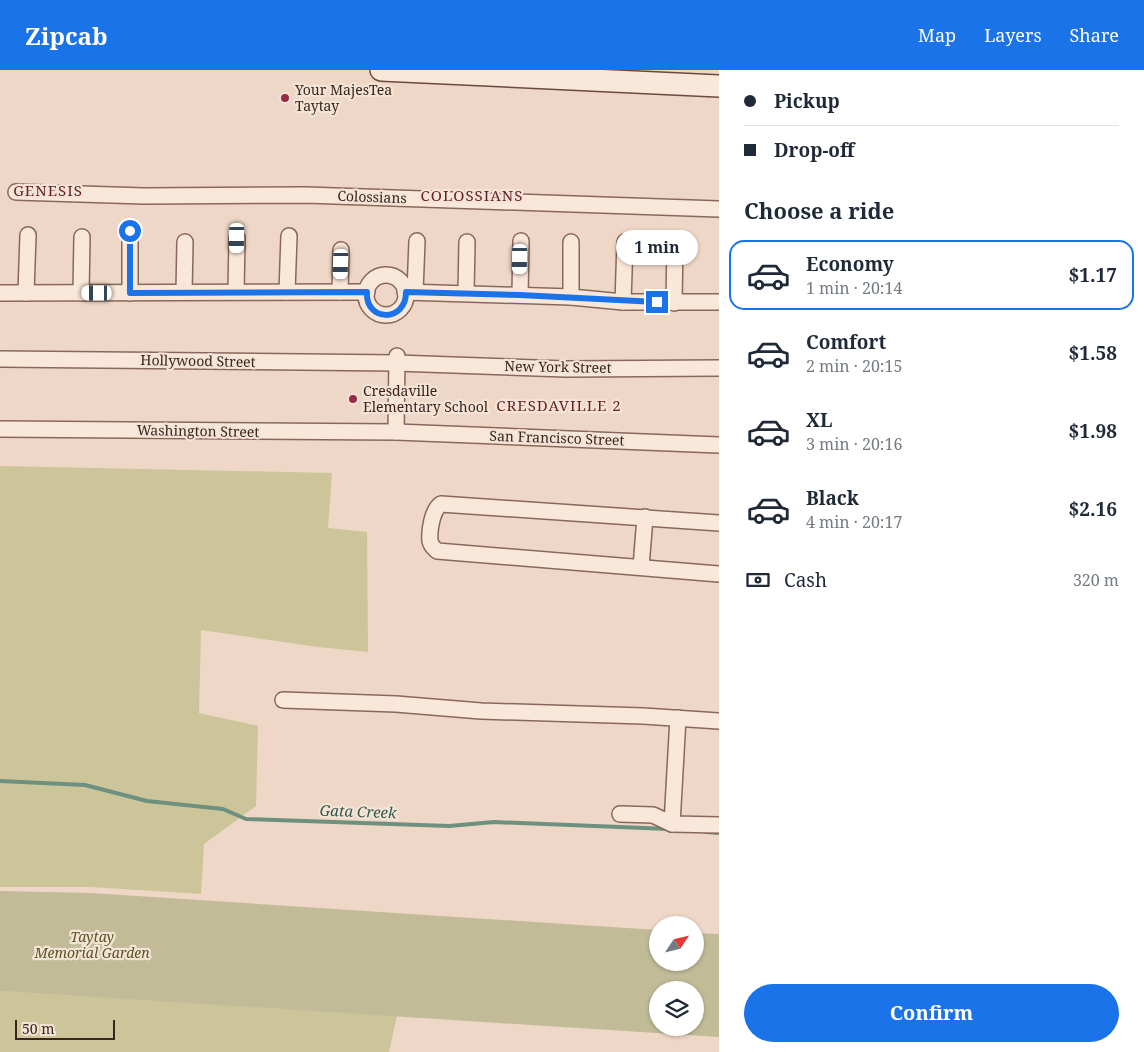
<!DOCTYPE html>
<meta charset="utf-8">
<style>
body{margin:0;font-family:"Noto Serif",serif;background:#f2f2f3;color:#1f2937;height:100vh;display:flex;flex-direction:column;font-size:19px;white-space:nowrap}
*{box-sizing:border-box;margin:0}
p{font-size:16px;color:#747a83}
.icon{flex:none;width:28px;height:28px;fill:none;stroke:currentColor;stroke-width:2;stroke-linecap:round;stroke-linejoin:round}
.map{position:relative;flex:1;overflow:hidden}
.panel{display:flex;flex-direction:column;background:#fff;width:425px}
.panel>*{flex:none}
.top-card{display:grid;align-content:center;height:110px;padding:0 25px;background:#fff}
.needle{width:32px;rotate:55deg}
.fabs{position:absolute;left:649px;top:846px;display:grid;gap:10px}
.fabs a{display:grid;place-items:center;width:55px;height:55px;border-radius:50%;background:#fff;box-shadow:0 1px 4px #0004;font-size:25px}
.scale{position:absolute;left:15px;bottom:12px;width:100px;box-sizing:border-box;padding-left:5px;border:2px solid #39251f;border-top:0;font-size:14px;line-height:18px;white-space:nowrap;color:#39251f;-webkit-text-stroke:4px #f5e4d5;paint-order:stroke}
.end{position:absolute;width:22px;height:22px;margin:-11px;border:6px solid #1a73e8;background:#fff;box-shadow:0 0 0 2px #fff}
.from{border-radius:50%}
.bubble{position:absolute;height:35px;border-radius:18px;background:#fff;box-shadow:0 1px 4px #0004;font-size:16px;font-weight:700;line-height:35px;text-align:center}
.car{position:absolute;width:15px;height:30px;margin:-15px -8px;border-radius:6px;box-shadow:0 0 4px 1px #0007;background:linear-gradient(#fff 24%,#345 0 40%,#fff 0 76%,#345 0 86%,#fff 0)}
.top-card b{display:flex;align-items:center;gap:18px;height:48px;font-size:19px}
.top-card b+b{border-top:1px solid #e0e1e3}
.top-card i{width:12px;height:12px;background:#1f2937}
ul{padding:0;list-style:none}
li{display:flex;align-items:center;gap:15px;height:70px;margin:0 10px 8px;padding:0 15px;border:2px solid transparent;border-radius:15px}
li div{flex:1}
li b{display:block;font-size:19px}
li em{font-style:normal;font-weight:700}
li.current{border-color:#1a73e8}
li>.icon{width:45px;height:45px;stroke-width:1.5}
h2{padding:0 25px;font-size:22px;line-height:60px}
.pay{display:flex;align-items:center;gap:12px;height:55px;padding:0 25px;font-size:19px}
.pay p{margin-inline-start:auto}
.cta{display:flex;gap:10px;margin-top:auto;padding:10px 25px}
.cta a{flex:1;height:58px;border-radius:30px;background:#1a73e8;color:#fff;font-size:20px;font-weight:700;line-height:58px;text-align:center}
header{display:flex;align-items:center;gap:30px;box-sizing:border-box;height:70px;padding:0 25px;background:#1a73e8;color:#fff}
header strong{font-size:24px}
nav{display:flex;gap:28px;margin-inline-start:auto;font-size:18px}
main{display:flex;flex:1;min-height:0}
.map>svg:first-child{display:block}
.green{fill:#ccc599}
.cemetery{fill:#c1bb98;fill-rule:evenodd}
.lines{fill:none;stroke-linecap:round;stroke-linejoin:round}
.stream{stroke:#6e907e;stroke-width:4}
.street-casing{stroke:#89685b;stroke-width:18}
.secondary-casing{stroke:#6b493f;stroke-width:24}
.street{stroke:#f9e7d9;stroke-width:15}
.secondary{stroke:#f9e7d9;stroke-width:21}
.route{stroke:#1a73e8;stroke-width:6}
.poi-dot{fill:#972c49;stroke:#f5e4d5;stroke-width:2}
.labels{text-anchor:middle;stroke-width:4.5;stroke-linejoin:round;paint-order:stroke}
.poi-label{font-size:14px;fill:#39251f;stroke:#f5e4d5;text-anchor:start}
.street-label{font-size:14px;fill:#39251f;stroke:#f5e4d5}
.park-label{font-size:14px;font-style:italic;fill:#555526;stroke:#f5e4d5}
.neighbourhood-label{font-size:15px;letter-spacing:1px;fill:#651f23;stroke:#f5e4d5}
.water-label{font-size:15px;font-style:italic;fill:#2f594b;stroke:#f5e4d5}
</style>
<header>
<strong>Zipcab</strong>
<nav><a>Map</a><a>Layers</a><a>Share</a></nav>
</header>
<main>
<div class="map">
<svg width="719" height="982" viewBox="0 0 719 982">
<rect width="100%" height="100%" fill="#eed7c6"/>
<g class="green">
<polygon points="0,396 332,403 328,458 367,462 368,582 318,577 201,560 199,643 258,656 256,736 204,774 201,824 91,817 0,817"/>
<polygon points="0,921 397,946 389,982 0,982"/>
</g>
<path class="cemetery" d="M0,821L91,823L657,860L658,892H695V863L719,864V967L0,921ZM658,920H695V958H658Z"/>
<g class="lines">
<g class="stream">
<polyline points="0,711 85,715 147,731 223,739 246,749 449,756 494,752 669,759"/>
<polyline points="706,762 719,763"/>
</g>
<defs>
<g id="street">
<polyline points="16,122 144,126 306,125 719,139"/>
<polyline points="130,161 130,223"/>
<circle cx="386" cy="225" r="20"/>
<polyline points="184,222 185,172"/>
<polyline points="236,222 237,168"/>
<polyline points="287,222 289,166"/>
<polyline points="340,222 341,180"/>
<polyline points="405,222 571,227 623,232 719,232"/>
<polyline points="415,222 417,171"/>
<polyline points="0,223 367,222"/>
<polyline points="26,223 28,165"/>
<polyline points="81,223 82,167"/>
<polyline points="466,223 467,172"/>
<polyline points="520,225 521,171"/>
<polyline points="571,227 571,172"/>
<polyline points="623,232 625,172"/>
<polyline points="674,233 675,173"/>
<polyline points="0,289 396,293 566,299 719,298"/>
<polyline points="0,359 396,362 719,375"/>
<polyline points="396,362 397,286"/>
<path d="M719,453L441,434C432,440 429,461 430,471C431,476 434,478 437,481L719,504"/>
<polyline points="641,497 645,447"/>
<polyline points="283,630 396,634 481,641 643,646 719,651"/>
<polyline points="620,744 653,745 672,754 719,755"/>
<polyline points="672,754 678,648"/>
</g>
<polyline id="secondary" points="381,0 719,16"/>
</defs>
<use href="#street" class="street-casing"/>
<use href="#secondary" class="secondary-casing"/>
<use href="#street" class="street"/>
<use href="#secondary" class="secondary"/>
</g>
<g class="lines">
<path class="route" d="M130,161V223L367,222C365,252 406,253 406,222L520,225L657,232"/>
</g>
<g class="poi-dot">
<circle cx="285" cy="28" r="5"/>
<circle cx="353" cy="329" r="5"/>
</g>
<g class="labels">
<g class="poi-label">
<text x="295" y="25">Your MajesTea<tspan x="295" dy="16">Taytay</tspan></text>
<text x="363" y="326">Cresdaville<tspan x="363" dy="16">Elementary School</tspan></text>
</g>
<g class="street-label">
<text transform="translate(372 127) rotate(2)" y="5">Colossians</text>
<text transform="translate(198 291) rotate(1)" y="5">Hollywood Street</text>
<text transform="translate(558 297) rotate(1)" y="5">New York Street</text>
<text transform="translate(198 361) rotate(1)" y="5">Washington Street</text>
<text transform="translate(557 368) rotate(2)" y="5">San Francisco Street</text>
</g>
<g class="park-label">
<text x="92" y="872">Taytay<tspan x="92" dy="16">Memorial Garden</tspan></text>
</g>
<g class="neighbourhood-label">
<text x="48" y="126">GENESIS</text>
<text x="472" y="131">COLOSSIANS</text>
<text x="559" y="341">CRESDAVILLE 2</text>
</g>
<g class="water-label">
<text transform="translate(358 742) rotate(2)" y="5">Gata Creek</text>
</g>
</g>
</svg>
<div class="fabs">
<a><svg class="needle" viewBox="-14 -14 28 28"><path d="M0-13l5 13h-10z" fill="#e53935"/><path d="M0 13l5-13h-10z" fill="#747a83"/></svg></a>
<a><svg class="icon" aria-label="layers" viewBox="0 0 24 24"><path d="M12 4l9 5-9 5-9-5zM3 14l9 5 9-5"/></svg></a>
</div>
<div class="scale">50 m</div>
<i class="end from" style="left:130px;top:161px"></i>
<i class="end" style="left:657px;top:232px"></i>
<div class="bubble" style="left:616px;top:160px;width:82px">1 min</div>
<i class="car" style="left:237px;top:168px;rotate:181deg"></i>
<i class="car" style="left:520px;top:189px;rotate:181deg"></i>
<i class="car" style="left:341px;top:194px;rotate:182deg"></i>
<i class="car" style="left:97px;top:223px;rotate:270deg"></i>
</div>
<section class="panel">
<div class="top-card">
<b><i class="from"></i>Pickup</b>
<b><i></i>Drop-off</b>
</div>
<h2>Choose a ride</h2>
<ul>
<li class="current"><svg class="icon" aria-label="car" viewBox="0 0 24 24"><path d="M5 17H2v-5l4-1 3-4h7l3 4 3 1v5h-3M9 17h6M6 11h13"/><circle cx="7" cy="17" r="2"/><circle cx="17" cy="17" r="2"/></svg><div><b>Economy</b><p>1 min · 20:14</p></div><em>$1.17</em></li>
<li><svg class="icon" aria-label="car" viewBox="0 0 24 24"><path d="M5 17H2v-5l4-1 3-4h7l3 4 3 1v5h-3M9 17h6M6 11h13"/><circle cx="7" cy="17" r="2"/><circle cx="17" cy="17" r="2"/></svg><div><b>Comfort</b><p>2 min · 20:15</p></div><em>$1.58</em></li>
<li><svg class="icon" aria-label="car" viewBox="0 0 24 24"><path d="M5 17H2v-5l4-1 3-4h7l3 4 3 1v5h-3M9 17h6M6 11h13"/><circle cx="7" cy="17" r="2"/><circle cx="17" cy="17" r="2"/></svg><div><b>XL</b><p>3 min · 20:16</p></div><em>$1.98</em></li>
<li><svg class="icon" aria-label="car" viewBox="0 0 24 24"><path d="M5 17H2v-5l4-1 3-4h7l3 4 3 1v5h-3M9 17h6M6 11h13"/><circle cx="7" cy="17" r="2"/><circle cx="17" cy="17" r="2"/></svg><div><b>Black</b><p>4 min · 20:17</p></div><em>$2.16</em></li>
</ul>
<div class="pay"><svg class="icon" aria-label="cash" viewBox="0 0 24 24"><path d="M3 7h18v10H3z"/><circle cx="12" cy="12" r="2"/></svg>Cash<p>320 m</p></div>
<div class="cta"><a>Confirm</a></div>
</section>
</main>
